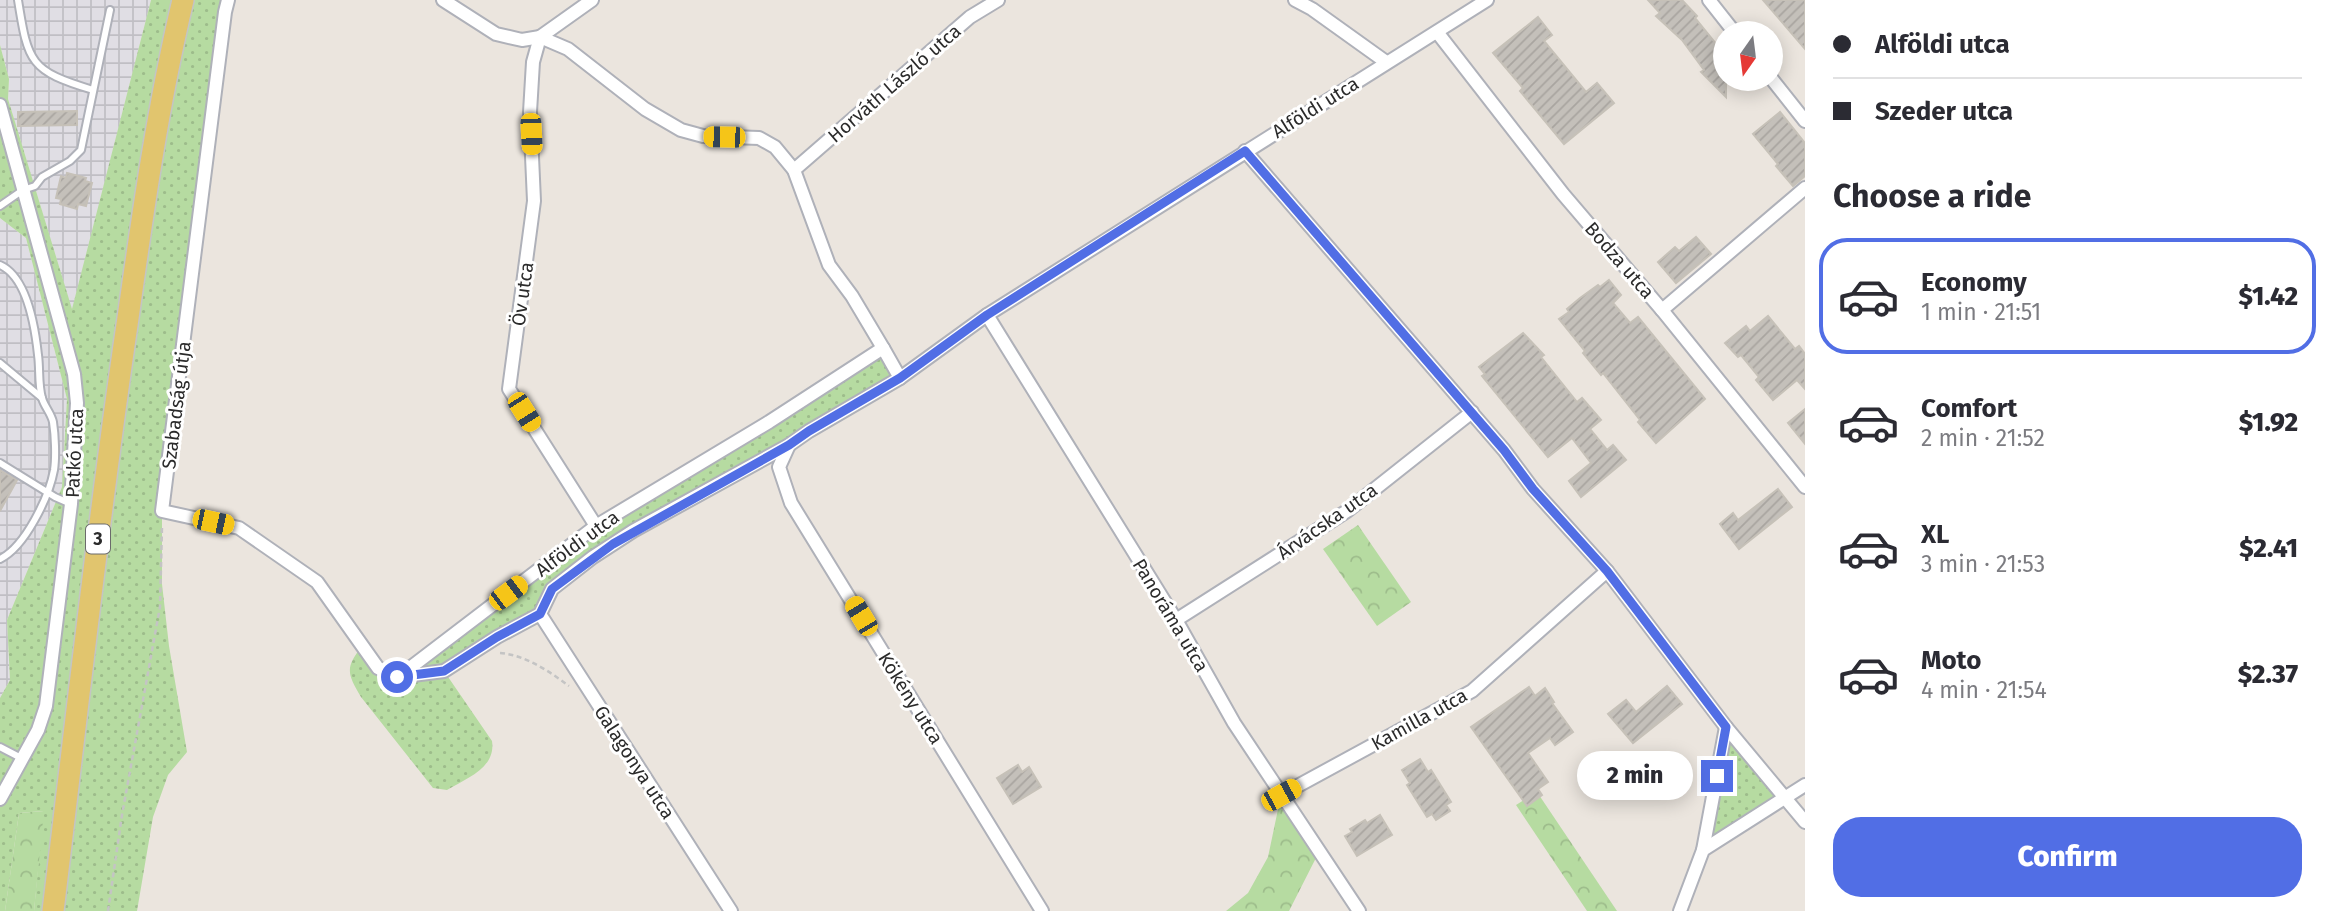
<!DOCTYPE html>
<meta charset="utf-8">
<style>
body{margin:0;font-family:"Fira Sans",sans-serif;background:#f7f7f7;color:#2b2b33;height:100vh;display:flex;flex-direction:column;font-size:26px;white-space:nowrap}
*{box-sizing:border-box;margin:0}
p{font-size:23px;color:#7c7c81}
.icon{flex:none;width:38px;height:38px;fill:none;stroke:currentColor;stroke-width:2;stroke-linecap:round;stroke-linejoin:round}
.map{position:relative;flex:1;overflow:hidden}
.sheet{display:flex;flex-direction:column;background:#fff;width:525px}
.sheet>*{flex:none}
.top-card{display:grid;align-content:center;height:154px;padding:0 28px;background:#fff}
.needle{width:46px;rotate:194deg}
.buttons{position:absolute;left:1713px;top:21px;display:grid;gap:14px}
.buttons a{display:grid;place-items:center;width:70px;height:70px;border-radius:50%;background:#fff;box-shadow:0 4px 18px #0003;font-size:35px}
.end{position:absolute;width:32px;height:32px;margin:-16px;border:9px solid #516ee5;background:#fff;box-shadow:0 0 0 4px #fff}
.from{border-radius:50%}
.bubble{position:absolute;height:49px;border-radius:24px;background:#fff;box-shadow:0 4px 18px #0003;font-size:23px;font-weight:800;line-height:49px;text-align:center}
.car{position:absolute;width:21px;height:42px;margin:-21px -10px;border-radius:9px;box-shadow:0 0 5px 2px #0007;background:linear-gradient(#f5c518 24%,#345 0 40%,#f5c518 0 76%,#345 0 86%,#f5c518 0)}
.top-card b{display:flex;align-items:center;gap:24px;height:66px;font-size:26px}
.top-card b+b{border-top:2px solid #e1e1e2}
.top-card i{width:18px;height:18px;background:#2b2b33}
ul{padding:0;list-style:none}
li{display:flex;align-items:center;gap:21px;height:116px;margin:0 14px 10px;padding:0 14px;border:4px solid transparent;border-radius:28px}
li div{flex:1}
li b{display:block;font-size:26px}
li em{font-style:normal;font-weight:800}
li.selected{border-color:#516ee5}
li>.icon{width:63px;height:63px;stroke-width:1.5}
h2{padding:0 28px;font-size:32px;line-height:84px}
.primary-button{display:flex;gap:14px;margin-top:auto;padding:14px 28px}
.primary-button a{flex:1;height:80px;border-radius:28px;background:#516ee5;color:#fff;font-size:28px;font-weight:800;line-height:80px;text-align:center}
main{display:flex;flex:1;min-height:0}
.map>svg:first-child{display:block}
.industrial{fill:url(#industrial-grid)}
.grass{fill:url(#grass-dots)}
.forest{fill:url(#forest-crowns)}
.building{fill:url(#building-hatch);stroke:#c6c1b8;stroke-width:2}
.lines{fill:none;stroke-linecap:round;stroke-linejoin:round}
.lane-casing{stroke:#afb1b9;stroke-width:10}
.street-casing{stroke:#afb1b9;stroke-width:16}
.primary-casing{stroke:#c4c4c4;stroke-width:24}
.path{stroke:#c4c4c4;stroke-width:2.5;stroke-dasharray:5 3.5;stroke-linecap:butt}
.lane{stroke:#fff;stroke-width:6}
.street{stroke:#fff;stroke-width:12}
.primary{stroke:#e1c56e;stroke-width:21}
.route{stroke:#516ee5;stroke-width:9}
.labels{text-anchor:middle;stroke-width:6;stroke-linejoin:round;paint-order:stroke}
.shield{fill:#fff;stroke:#6b6b6b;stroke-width:2}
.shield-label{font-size:18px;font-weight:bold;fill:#2b2b2b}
.street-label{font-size:19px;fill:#2b2b2b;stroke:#fff}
</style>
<main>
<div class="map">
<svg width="1805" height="911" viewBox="0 0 1805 911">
<defs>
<pattern id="industrial-grid" width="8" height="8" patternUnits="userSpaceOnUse" patternTransform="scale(1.75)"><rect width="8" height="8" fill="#e0dee4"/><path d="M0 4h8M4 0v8" fill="none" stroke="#c0bfc4"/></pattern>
<pattern id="grass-dots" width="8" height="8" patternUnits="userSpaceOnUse" patternTransform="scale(1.75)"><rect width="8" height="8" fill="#b6dba1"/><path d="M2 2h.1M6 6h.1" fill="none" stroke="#9dbc8b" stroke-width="1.8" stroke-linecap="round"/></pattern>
<pattern id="forest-crowns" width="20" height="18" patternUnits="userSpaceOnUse" patternTransform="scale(1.75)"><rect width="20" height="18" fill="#b6dba1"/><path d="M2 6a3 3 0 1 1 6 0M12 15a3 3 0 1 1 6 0" fill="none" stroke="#9dbc8b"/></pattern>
<pattern id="building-hatch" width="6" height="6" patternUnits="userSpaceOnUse" patternTransform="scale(1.75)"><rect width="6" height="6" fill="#c4c0ba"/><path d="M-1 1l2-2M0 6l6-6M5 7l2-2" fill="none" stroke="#a9a5a0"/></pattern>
</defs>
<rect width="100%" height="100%" fill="#ebe5de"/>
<g class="industrial">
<polygon points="0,0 151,0 72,310 8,99 9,79 0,45"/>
<polygon points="0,218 26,238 67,399 62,487 7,620 10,680 0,698"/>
</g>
<g class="grass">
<polygon points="151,0 228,0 162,511 162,584 169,646 187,752 168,775 153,817 137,911 34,911 43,811 19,813 5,911 0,911 0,698 10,680 7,620 62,487 67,399 26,238 0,218 0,45 9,79 8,99 72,309"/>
<path d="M883,348L900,378L686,502L552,589L540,614L444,671L492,741C496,768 467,778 447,790L433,788L361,697C347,673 345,668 362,646L398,677L596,526Z"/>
<polygon points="1726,727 1787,799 1703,850"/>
</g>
<g class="forest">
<polygon points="1358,525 1411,602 1377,626 1323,549"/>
<polygon points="1537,792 1617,911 1587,911 1516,805"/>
<polygon points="1281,795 1319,852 1289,911 1226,911 1248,893 1268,857"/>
<polygon points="44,811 34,911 5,911 19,813"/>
</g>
<g class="building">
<polygon points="1648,0 1682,0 1697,16 1695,18 1726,56 1726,97 1701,72 1704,70 1682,40 1656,16 1660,13"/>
<polygon points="1763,0 1805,0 1805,49"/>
<polygon points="1538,17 1552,35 1544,41 1586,92 1597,83 1614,103 1564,144 1520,91 1523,88 1493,53"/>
<polygon points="77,111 77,125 18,126 18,112"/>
<polygon points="1780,112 1805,143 1805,176 1793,186 1776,166 1778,164 1753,134"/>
<polygon points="67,173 86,178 85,181 92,183 86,206 78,204 77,209 60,204 61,199 56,198 61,176 66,178"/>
<polygon points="1696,237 1711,254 1676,283 1658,262 1675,247 1679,251"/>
<polygon points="1609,280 1621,295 1613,303 1630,323 1638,317 1705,399 1656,443 1638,422 1640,420 1603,373 1601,375 1583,353 1585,351 1559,319 1569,312 1567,309 1580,298 1598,285 1600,287"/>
<polygon points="1768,316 1795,349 1799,346 1805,354 1805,389 1797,380 1773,400 1756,380 1759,377 1741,355 1738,357 1725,343 1746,326 1750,331"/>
<polygon points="1523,333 1544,355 1541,357 1577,402 1582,398 1601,420 1590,429 1607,450 1613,445 1626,460 1581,497 1569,481 1591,463 1572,438 1548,457 1482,376 1485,374 1479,367"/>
<polygon points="1805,409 1805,444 1788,423"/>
<polygon points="0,470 17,480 0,511"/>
<polygon points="1778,489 1792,507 1739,549 1720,524 1733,513 1738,520"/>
<polygon points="1667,686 1682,704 1633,743 1608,714 1626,700 1636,712"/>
<polygon points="1529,687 1535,696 1545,688 1554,702 1552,703 1573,732 1555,745 1550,738 1528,753 1548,782 1538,789 1542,795 1527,806 1471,727"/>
<polygon points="1420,759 1428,772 1431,770 1451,802 1446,805 1450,811 1436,820 1432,814 1427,817 1407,785 1410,783 1402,770"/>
<polygon points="1018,765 1022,772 1029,767 1041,787 1013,804 997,778"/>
<polygon points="1380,815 1392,835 1357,856 1345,836 1352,832 1350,829 1365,820 1367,823"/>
</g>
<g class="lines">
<defs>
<g id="lane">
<path d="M18,0C28,63 30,71 93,90"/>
<polyline points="0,206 23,190 35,186 42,177 70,161 81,150 110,10"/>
<path d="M0,265C27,277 35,327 38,355C40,369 38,384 42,398C44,406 51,413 53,422C55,435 56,457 54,470C49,497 25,547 0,559"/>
<polyline points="0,363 42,398"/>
<polyline points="0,463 55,497 71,504"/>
<polyline points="0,747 23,759"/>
</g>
<g id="street">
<polyline points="228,0 225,12 162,511 239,528 317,582 378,668 397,677"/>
<polyline points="443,0 496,34 522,40 540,37 568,49 645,109 681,130 703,136 759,138 775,147 794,170 829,265 852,296 883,348"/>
<polyline points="592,0 540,37 533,62 530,112 534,201 509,389 596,526"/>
<polyline points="1295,0 1312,9 1386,62"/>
<polyline points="1709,0 1735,33"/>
<polyline points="1437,32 1563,194 1662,310 1805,487"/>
<polyline points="1771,78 1805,121"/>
<polyline points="0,105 74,374 77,403 71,504 46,706 38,730 0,799"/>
<polyline points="1245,151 1504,450 1533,489 1607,571 1726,727 1805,822"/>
<polyline points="794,170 970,17 998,0"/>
<polyline points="1662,310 1805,188"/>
<polyline points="987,315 1176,620 1234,723 1359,911"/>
<polyline points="789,445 779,467 791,503 1042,911"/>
<polyline points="540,614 731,911"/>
<polyline points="1176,620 1347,511 1472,412"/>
<polyline points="397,677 444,671 497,637 540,614 552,589 593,557 633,531 789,445 809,431 900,378 987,315 1487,0"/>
<polyline points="398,677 596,526 769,422 883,348 900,378"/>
<polyline points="1281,795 1472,691 1607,571"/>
<polyline points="1703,850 1726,727"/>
<polyline points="1680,911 1703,850 1805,785"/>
</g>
<path id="primary" d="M53,911C77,713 99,515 128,318C143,211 158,105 183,0"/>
</defs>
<use href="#lane" class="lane-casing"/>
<use href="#street" class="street-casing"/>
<use href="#primary" class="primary-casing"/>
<g class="path">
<path d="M500,653C525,655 549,671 569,686"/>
<polyline points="108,911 122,815 160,607 162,527"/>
</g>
<use href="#lane" class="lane"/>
<use href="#street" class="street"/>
<use href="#primary" class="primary"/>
</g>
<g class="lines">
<polyline class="route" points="397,677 444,671 497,637 540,614 552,589 613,544 789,445 809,431 900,378 987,315 1245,151 1504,450 1533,489 1607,571 1710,706 1726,727 1717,776"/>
</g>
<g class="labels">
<rect class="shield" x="86" y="524.5" width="24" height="29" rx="5"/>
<g class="shield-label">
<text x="98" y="545">3</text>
</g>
<g class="street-label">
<text transform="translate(894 83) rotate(-41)" y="7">Horváth László utca</text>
<text transform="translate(1315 107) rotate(-32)" y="7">Alföldi utca</text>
<text transform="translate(1620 260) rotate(49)" y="7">Bodza utca</text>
<text transform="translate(522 294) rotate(-82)" y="7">Öv utca</text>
<text transform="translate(176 405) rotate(-83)" y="7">Szabadság útja</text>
<text transform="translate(74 453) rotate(-87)" y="7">Patkó utca</text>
<text transform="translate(1327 521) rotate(-35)" y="7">Árvácska utca</text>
<text transform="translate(577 543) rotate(-36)" y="7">Alföldi utca</text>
<text transform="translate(1171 615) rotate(59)" y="7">Panoráma utca</text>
<text transform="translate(911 698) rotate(58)" y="7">Kökény utca</text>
<text transform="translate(1419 719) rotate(-29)" y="7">Kamilla utca</text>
<text transform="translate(635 762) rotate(57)" y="7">Galagonya utca</text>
</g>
</g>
</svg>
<div class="buttons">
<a><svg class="needle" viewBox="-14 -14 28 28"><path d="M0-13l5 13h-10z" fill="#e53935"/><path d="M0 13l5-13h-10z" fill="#7c7c81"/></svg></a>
</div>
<i class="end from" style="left:397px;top:677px"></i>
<i class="end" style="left:1717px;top:776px"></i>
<div class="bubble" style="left:1577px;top:751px;width:116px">2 min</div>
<i class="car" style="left:531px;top:134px;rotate:177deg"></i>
<i class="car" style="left:724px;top:137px;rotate:271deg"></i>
<i class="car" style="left:524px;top:412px;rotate:148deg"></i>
<i class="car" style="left:213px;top:522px;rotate:102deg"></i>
<i class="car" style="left:508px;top:593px;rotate:53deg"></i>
<i class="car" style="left:861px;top:616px;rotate:329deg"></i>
<i class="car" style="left:1281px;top:795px;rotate:61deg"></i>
</div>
<section class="sheet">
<div class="top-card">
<b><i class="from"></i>Alföldi utca</b>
<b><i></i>Szeder utca</b>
</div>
<h2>Choose a ride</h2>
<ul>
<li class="selected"><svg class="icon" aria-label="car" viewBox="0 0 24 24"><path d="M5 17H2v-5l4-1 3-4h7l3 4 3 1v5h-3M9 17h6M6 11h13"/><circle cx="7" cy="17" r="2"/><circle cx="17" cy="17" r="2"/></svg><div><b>Economy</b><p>1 min · 21:51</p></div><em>$1.42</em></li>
<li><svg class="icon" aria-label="car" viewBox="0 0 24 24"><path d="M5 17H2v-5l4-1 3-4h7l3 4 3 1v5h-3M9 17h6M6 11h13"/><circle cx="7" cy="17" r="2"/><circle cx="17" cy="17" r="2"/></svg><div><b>Comfort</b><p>2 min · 21:52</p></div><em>$1.92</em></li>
<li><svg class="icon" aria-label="car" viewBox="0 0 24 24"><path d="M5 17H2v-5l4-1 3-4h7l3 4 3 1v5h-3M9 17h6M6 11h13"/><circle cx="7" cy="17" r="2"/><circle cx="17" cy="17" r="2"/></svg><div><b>XL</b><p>3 min · 21:53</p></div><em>$2.41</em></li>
<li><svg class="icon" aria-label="car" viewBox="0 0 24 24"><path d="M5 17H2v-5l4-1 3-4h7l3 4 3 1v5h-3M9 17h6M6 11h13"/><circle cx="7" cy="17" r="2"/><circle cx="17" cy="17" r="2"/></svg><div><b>Moto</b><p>4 min · 21:54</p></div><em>$2.37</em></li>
</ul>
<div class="primary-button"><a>Confirm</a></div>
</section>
</main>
